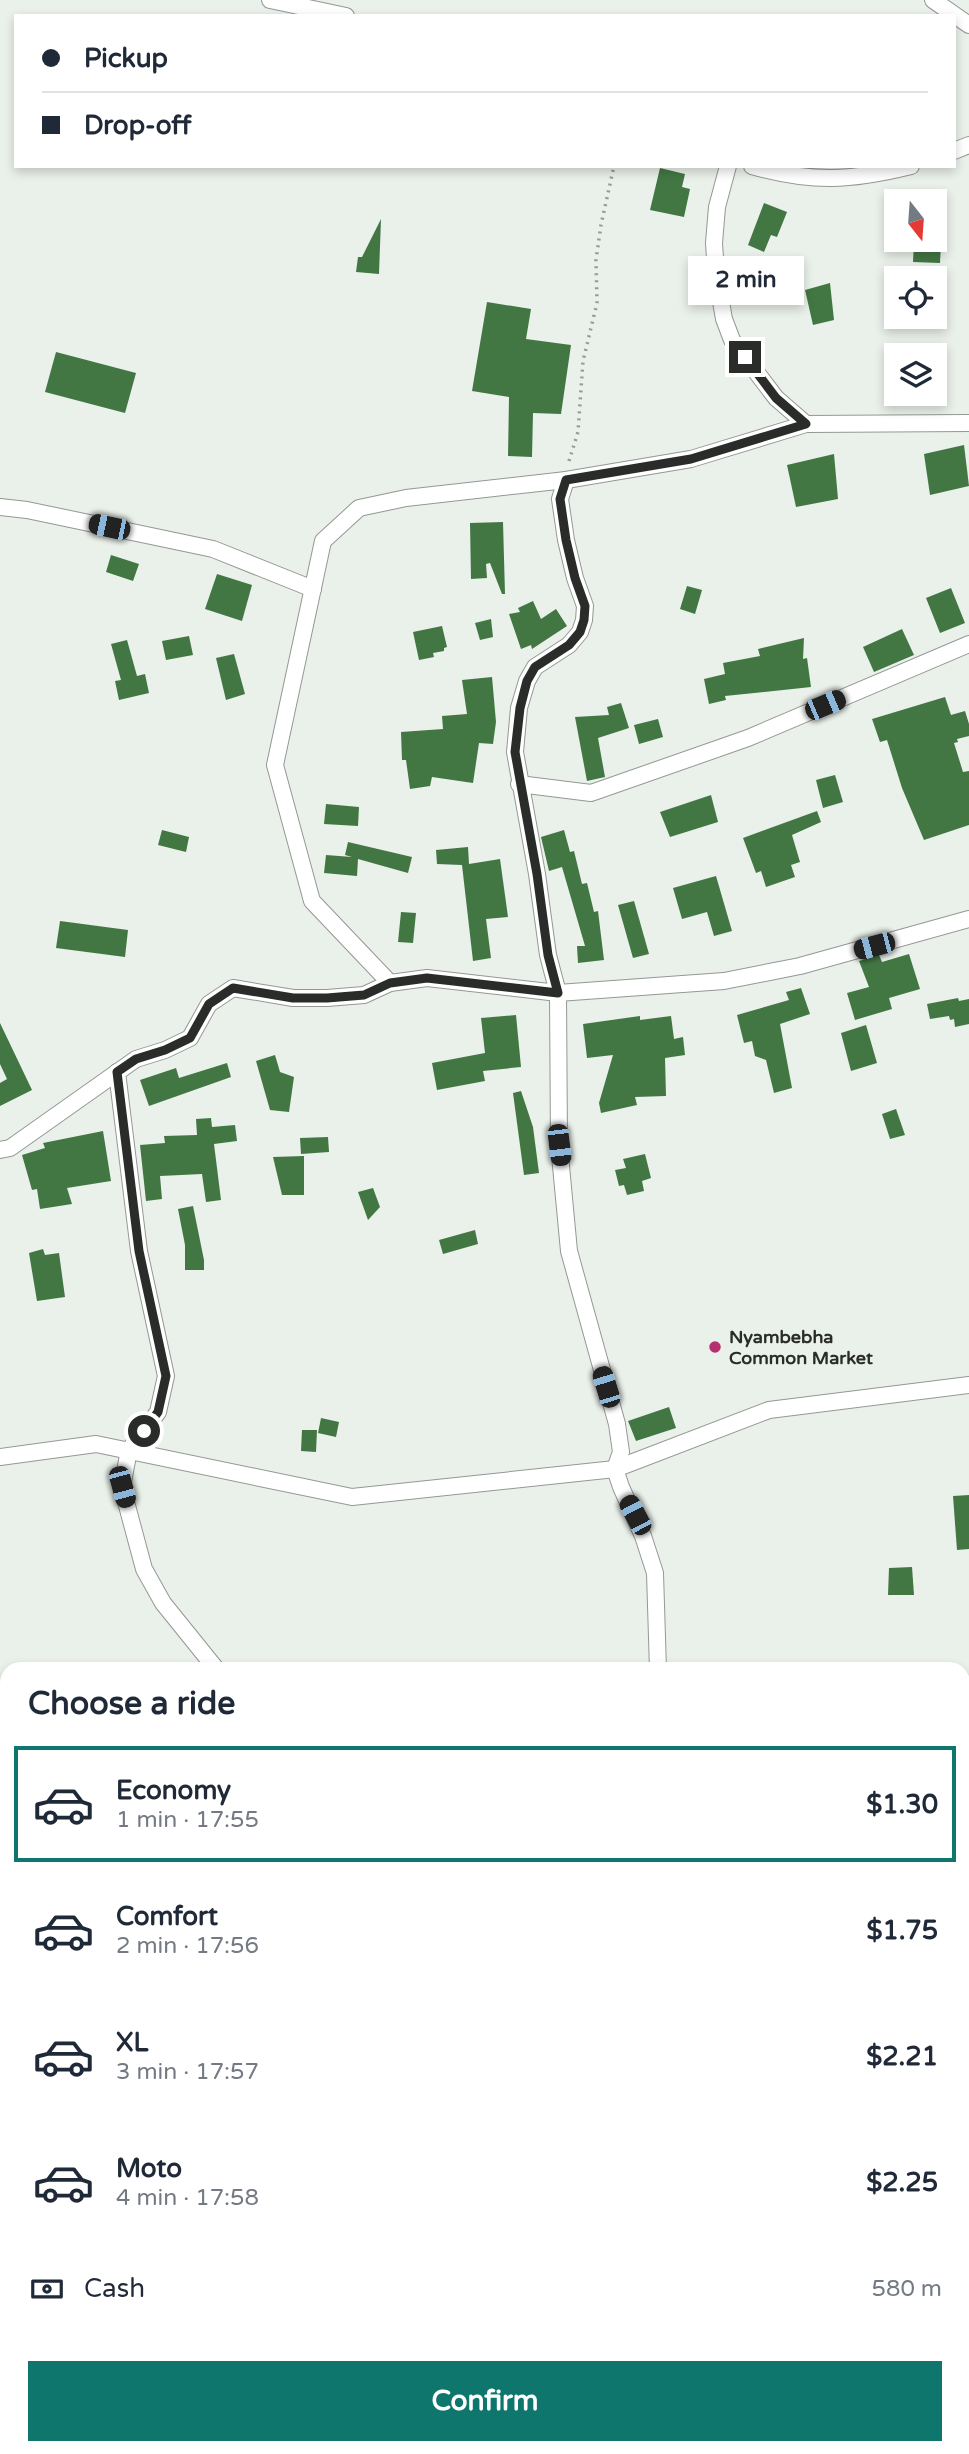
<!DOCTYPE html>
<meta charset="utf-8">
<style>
body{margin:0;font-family:"Varela Round",sans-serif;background:#f6f6f7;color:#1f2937;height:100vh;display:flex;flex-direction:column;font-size:26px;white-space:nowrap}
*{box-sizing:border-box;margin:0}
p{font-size:23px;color:#747a83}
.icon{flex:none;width:38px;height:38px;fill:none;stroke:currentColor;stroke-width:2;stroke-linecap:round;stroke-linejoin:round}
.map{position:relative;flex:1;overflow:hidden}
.details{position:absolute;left:0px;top:1662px;width:970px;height:793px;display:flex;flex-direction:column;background:#fff;border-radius:21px 21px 0 0;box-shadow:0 4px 10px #0003}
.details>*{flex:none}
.top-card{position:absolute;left:14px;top:14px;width:942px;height:154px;border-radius:0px;box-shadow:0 4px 10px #0003;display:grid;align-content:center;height:154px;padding:0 28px;background:#fff}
.needle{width:46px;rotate:163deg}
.buttons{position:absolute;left:884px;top:189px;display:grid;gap:14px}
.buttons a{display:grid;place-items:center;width:63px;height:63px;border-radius:0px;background:#fff;box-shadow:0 4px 10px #0003;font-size:35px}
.end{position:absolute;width:32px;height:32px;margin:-16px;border:9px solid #2a2c2a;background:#fff;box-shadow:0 0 0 4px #fff}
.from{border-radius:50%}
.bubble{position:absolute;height:49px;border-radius:0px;background:#fff;box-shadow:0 4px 10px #0003;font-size:23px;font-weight:700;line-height:49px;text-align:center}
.car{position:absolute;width:21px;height:42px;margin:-21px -10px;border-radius:9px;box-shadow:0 0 5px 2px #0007;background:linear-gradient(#222 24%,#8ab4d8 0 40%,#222 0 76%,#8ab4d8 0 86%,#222 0)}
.top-card b{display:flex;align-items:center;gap:24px;height:66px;font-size:26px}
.top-card b+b{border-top:2px solid #e0e1e3}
.top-card i{width:18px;height:18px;background:#1f2937}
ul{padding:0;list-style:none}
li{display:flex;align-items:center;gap:21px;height:116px;margin:0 14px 10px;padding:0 14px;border:4px solid transparent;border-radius:0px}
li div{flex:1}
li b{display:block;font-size:26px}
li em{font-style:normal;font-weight:700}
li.selected{border-color:#0f766e}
li>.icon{width:63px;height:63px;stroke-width:1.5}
h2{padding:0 28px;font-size:32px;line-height:84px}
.pay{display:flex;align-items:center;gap:18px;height:77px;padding:0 28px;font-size:26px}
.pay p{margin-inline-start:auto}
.primary-button{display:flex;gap:14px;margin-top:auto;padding:14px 28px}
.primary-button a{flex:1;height:80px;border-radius:0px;background:#0f766e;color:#fff;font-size:28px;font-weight:700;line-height:80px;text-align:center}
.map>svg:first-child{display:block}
.building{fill:#427744}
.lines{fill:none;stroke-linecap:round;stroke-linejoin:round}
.street-casing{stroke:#949894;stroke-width:18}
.path{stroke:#979b97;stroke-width:3.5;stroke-dasharray:2 5;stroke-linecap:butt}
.street{stroke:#fff;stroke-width:16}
.route{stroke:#2a2c2a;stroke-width:9}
.poi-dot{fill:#b62f70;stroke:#eaf0ea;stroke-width:2.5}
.labels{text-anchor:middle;stroke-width:7;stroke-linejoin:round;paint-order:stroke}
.poi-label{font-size:18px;font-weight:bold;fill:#2a2c2a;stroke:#eaf0ea;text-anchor:start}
</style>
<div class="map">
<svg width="969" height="2454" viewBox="0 0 969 2454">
<rect width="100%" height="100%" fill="#eaf0ea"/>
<g class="building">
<polygon points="660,168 685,174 682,187 690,189 684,217 650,210"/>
<polygon points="764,203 787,212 777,237 771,235 764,252 748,245"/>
<polygon points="381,219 379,274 356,272 358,257 362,257"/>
<polygon points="914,242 941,243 940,263 913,262"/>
<polygon points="830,283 834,320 813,325 805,290"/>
<polygon points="487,302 531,309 526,339 571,345 561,414 533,413 532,457 508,456 509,397 472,391"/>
<polygon points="56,352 136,373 125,413 45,392"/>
<polygon points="964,445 969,486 930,495 924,454"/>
<polygon points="834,454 838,499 796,507 787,465"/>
<polygon points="503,522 505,594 502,594 490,563 486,564 487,578 471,579 470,523"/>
<polygon points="111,555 139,564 133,581 106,572"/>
<polygon points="217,574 252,585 242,621 205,609"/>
<polygon points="687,586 702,590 695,614 680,609"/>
<polygon points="951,588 965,623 940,633 926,598"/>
<polygon points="533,601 541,619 556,609 567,626 532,649 531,645 521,649 509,614 520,612 518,608"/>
<polygon points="491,619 493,637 480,640 475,623"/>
<polygon points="442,626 447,647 444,648 444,651 433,653 434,657 419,660 413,632"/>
<polygon points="902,629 914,655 874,672 863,647"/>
<polygon points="189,636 193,655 166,660 162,641"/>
<polygon points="804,638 803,659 807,658 811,687 725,696 726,700 709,704 704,679 725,674 723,663 760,656 758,649"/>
<polygon points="127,640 137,676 145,674 149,693 119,700 115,681 121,680 111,644"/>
<polygon points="234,654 245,694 226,700 216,658"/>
<polygon points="492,677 496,722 493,744 479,743 473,783 432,777 430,786 410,789 406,760 402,760 401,732 443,729 442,716 467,714 462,680"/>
<polygon points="945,697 951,715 965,711 969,724 969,736 957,739 958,742 954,743 963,772 969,771 969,825 924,840 902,788 887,740 880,742 872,719"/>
<polygon points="621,703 629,728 598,738 605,777 587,781 575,717 609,715 607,707"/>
<polygon points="658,719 663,737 639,744 634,725"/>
<polygon points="835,775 843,802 823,808 816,780"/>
<polygon points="711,795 718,822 670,837 660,812"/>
<polygon points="326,804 359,807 358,826 324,824"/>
<polygon points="817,811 821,822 792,835 800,862 791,865 795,877 766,887 761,871 756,873 743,838"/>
<polygon points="162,830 189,837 186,852 158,845"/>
<polygon points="564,830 570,852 574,851 582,884 587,883 594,912 598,911 604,960 578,963 577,946 585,946 562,867 549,871 541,837"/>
<polygon points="348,842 412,857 408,873 358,859 357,876 324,873 326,855 352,857 345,855"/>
<polygon points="468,847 469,864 500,859 508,917 486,919 491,958 473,961 462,865 437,864 436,850"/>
<polygon points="716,876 732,931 714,936 707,912 682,919 673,888"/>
<polygon points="634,901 649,954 633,958 618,905"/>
<polygon points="401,912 416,913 413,943 398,942"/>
<polygon points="60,921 128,930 125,957 56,948"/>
<polygon points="909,954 920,989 889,998 892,1009 855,1020 847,993 869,987 859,961 879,955 882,962"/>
<polygon points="801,988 810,1014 780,1024 792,1088 774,1093 766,1060 755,1056 752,1041 744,1043 737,1015 789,1000 786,992"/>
<polygon points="958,998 959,1001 969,999 969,1024 955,1027 954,1019 950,1020 949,1016 930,1019 927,1004"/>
<polygon points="516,1015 521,1067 483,1071 485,1081 437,1090 432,1063 485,1053 481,1018"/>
<polygon points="640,1016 640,1020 671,1016 674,1039 683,1037 685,1055 665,1058 666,1096 635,1097 637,1105 601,1113 599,1103 613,1055 587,1058 583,1024"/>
<polygon points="0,1023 32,1090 0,1106 0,1083 7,1079 0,1064"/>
<polygon points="866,1025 877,1063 851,1071 841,1033"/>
<polygon points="275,1055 280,1072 294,1077 289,1112 270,1110 256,1061"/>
<polygon points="227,1063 231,1077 149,1106 140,1080 176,1068 179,1078"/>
<polygon points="521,1091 533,1127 539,1173 524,1175 513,1093"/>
<polygon points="896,1109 905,1135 890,1139 882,1114"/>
<polygon points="211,1118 212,1127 235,1125 237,1141 214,1144 221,1200 206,1202 202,1174 160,1176 162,1199 146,1201 140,1145 165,1143 164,1136 197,1135 196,1119"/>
<polygon points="103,1131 111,1181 67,1188 72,1204 40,1209 37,1189 32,1190 22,1155 45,1148 43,1143"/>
<polygon points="328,1137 329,1152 301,1154 300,1138"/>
<polygon points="645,1154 651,1178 642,1181 644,1191 627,1195 624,1185 619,1186 615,1170 626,1168 623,1159"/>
<polygon points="304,1156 304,1195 282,1195 273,1157"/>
<polygon points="373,1188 380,1207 368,1220 358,1192"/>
<polygon points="193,1206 204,1260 204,1270 185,1270 185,1245 178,1209"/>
<polygon points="475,1230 478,1244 443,1254 439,1240"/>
<polygon points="43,1249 45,1255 59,1253 65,1297 37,1301 29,1253"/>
<polygon points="669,1407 676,1428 636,1441 628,1421"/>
<polygon points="321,1418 339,1422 336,1437 318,1433"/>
<polygon points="302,1430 317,1430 316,1452 301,1451"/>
<polygon points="969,1495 969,1549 957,1550 953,1496"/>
<polygon points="912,1567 914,1595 888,1595 889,1568"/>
</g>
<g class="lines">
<defs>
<g id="street">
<polyline points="270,0 346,16"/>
<polyline points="933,0 969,25"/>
<polyline points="954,151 969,145"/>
<polyline points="728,166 717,207 714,243 716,273 724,319 732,340 776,398 806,424 969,423"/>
<path d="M752,166C813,183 850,181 911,166"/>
<polyline points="566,480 560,499 566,540 575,578 585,606 584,620 580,632 569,645 535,667 527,681 519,708 515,752 537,874 548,955 558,993 559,1145 569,1251 617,1424 621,1452 615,1469 621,1487 643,1536 655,1573 658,1670"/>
<polyline points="0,507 27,510 213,549 313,589"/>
<polyline points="519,784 591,793 748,738 969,644"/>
<polyline points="390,983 312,901 275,765 323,541 359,508 406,498 566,480 691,459 806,424"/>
<polyline points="117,1072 139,1251 166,1376 158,1412 129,1450 122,1487 144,1569 163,1603 217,1670"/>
<polyline points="0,1150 10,1148 136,1059 165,1050 190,1038 209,1004 233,988 293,998 327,998 364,995 390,983 427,978 558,993 724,981 800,966 969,919"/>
<polyline points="0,1457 96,1444 352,1497 615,1469 769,1410 969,1385"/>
<polyline points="962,1837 969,1836"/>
<polyline points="0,1946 7,1946"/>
<polyline points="962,2217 969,2208"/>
<polyline points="399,2448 403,2454"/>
<polyline points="552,2454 563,2448"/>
</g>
</defs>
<use href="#street" class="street-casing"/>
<polyline class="path" points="569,461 578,432 583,361 597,303 596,260 601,225 614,166"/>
<use href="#street" class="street"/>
</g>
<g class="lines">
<polyline class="route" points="144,1431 158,1412 166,1376 139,1251 117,1072 136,1059 165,1050 190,1038 209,1004 233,988 293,998 327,998 364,995 390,983 427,978 558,993 548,955 537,874 515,752 520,708 527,681 535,667 569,645 580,632 584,620 585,606 575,578 566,540 560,499 566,480 691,459 806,424 776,398 745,357"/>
</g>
<circle class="poi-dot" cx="715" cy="1347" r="7"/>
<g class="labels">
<g class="poi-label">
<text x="729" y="1343">Nyambebha<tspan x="729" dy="21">Common Market</tspan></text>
</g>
</g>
</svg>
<div class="buttons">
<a><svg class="needle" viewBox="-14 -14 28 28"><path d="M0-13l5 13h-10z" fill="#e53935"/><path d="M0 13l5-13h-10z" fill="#747a83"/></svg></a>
<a><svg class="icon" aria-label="locate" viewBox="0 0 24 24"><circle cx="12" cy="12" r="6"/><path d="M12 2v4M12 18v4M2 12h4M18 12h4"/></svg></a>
<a><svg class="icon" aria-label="layers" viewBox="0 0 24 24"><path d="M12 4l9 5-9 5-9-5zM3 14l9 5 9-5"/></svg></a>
</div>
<i class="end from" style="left:144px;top:1431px"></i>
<i class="end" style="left:745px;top:357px"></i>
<div class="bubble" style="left:688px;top:256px;width:116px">2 min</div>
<i class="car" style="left:109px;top:527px;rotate:282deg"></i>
<i class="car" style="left:825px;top:705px;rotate:67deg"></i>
<i class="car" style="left:874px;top:946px;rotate:255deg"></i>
<i class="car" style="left:559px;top:1145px;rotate:173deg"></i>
<i class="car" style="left:606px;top:1387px;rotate:343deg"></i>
<i class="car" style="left:122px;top:1487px;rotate:165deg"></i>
<i class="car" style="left:635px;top:1515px;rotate:332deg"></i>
<div class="top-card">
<b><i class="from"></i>Pickup</b>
<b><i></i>Drop-off</b>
</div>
<section class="details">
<h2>Choose a ride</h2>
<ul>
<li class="selected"><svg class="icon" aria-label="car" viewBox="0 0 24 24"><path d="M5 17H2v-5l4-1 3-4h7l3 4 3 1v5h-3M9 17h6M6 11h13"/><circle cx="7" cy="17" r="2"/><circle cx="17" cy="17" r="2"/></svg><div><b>Economy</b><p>1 min · 17:55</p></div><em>$1.30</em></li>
<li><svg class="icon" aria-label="car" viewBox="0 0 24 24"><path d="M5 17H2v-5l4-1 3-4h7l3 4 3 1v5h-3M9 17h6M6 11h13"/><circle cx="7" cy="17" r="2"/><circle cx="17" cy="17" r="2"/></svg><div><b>Comfort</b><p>2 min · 17:56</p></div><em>$1.75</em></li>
<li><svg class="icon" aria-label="car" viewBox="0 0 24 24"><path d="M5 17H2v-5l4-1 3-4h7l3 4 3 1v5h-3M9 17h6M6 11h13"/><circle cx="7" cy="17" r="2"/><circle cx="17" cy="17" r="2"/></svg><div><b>XL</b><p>3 min · 17:57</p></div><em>$2.21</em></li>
<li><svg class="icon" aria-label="car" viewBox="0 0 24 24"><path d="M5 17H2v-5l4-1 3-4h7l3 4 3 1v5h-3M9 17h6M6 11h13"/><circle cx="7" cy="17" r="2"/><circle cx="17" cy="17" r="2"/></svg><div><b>Moto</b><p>4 min · 17:58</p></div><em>$2.25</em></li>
</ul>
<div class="pay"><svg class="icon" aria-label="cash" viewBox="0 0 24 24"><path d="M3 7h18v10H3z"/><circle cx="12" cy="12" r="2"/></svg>Cash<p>580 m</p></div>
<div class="primary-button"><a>Confirm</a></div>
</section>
</div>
